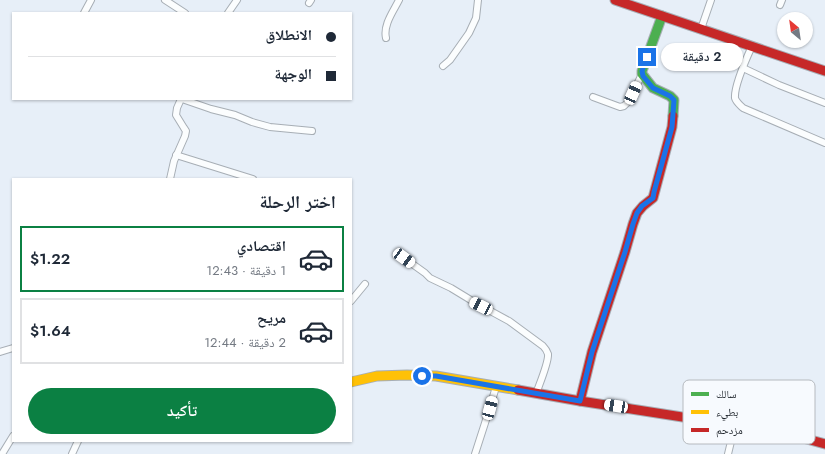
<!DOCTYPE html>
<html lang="ar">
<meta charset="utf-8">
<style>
body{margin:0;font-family:Jost,"Noto Naskh Arabic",sans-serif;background:#f6f6f7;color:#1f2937;direction:rtl;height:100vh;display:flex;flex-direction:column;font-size:15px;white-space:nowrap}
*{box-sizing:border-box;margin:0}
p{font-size:13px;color:#747a83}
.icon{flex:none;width:22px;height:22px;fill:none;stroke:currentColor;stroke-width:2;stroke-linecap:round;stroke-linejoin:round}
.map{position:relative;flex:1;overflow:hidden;direction:ltr}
.details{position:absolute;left:12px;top:178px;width:340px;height:264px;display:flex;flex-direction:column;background:#fff;border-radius:0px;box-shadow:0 1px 3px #0004;direction:rtl}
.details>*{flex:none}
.top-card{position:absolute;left:12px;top:12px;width:340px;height:88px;border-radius:0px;box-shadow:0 1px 3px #0004;direction:rtl;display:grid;align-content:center;height:88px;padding:0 16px;background:#fff}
.needle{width:26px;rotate:331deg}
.controls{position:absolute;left:777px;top:12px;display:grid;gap:8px}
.controls a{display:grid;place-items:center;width:36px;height:36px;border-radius:50%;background:#fff;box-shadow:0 1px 3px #0004;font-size:20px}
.end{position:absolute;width:18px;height:18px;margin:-9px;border:5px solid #1a73e8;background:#fff;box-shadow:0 0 0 2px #fff}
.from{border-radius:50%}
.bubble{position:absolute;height:28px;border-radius:14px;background:#fff;box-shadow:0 1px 3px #0004;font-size:13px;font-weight:600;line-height:28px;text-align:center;direction:rtl}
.car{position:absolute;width:12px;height:24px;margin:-12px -6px;border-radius:5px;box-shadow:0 0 3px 1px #0007;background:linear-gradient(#fff 24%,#345 0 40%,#fff 0 76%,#345 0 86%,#fff 0)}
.top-card b{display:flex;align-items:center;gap:14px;height:38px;font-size:15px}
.top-card b+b{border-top:1px solid #e0e1e3}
.top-card i{width:10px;height:10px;background:#1f2937}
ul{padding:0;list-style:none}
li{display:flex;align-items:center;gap:12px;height:66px;margin:0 8px 6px;padding:0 8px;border:2px solid #e0e1e3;border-radius:0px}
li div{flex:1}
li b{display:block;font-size:15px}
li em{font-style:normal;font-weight:600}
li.active{border-color:#0b8043}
li>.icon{width:36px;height:36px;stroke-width:1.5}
h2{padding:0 16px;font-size:18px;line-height:48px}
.cta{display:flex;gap:8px;margin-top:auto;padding:8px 16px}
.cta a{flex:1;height:46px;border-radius:24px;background:#0b8043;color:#fff;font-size:16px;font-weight:600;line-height:46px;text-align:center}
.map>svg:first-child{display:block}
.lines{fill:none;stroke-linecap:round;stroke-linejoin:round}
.street-casing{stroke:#a7aeb5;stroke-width:8}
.fast-casing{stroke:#a7aeb5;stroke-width:11}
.slow-casing{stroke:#a7aeb5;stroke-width:11}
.jam-casing{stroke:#a7aeb5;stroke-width:11}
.street{stroke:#fbfdfe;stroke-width:6}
.fast{stroke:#4caf50;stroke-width:9}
.slow{stroke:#ffc107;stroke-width:9}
.jam{stroke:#c62828;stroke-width:9}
.route{stroke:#1a73e8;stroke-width:5}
.key{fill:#f7fafe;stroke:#b6babf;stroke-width:1}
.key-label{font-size:11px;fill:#1f252c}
</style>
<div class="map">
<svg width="825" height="454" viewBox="0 0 825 454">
<rect width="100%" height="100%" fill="#e7eff8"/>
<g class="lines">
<defs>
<g id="street">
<polyline points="165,0 185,13"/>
<polyline points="309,3 311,0"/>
<polyline points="780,5 782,0"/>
<polyline points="84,13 91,0"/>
<polyline points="228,13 237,0"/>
<polyline points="701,29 711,0"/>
<path d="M386,38C383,25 393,12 399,0"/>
<path d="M752,46C747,57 734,87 735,98C736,102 740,105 743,108L825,143"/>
<polyline points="443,66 450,60 469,33 476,18 478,0"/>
<polyline points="743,68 779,85 825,103"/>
<polyline points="593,97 620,107 624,106 629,101 642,74"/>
<polyline points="182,99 211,109 235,115 252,122 270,127 312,131"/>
<polyline points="176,155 253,179"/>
<polyline points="170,179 174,161 185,136 186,131 184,128 176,115 177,108 181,99"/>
<path d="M404,258L425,273L430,278L451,288L474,302L509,321L543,346C545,348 547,351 548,354C549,362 539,385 536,394"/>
<polyline points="351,301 365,284"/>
<polyline points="0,352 13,348"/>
<polyline points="2,454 13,436"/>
<polyline points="72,454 78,441"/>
<polyline points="475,454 485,423 496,387"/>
<polyline points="728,454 735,425"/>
</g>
<polyline id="fast" points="662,16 642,71 642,74 653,88 670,96 674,100 673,116"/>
<polyline id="slow" points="351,382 377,376 407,375 436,376 518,390"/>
<g id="jam">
<polyline points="615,0 825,71"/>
<polyline points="518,390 580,401 785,433 825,444"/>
<polyline points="580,401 592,352 625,252 633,224 637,213 643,206 653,198 672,127 673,116"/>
</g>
</defs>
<use href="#street" class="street-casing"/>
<use href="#fast" class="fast-casing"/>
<use href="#slow" class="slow-casing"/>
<use href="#jam" class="jam-casing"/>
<use href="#street" class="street"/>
<use href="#fast" class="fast"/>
<use href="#slow" class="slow"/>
<use href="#jam" class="jam"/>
</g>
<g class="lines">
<polyline class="route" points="422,376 436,376 580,401 592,352 625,252 633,224 637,213 642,206 653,198 654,192 672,127 674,100 670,96 653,88 643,76 642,71 647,57"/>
</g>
<rect x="683" y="380" width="132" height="64" rx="6" class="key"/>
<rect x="691" y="392" width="18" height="4" fill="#4caf50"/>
<rect x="691" y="410" width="18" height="4" fill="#ffc107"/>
<rect x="691" y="428" width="18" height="4" fill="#c62828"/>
<g class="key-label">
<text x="716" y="398">سالك</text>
<text x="716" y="416">بطيء</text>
<text x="716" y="434">مزدحم</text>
</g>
</svg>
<div class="controls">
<a><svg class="needle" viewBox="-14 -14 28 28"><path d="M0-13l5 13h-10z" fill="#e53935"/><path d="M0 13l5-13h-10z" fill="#747a83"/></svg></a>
</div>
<i class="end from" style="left:422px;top:376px"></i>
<i class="end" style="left:647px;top:57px"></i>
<div class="bubble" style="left:661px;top:43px;width:82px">2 دقيقة</div>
<i class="car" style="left:633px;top:93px;rotate:24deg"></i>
<i class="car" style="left:404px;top:258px;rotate:126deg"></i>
<i class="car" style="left:481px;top:306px;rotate:296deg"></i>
<i class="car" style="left:616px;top:406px;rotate:279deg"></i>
<i class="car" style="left:490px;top:408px;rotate:15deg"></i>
<div class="top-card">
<b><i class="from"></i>الانطلاق</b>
<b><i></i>الوجهة</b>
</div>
<section class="details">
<h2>اختر الرحلة</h2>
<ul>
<li class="active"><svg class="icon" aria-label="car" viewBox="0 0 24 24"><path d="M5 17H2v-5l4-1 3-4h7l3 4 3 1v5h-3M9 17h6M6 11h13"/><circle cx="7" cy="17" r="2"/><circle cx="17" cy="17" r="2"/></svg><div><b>اقتصادي</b><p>1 دقيقة · 12:43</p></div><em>$1.22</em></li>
<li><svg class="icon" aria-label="car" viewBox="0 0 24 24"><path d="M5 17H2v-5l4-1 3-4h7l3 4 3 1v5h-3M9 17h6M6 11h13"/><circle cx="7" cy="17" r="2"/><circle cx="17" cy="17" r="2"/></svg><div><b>مريح</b><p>2 دقيقة · 12:44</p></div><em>$1.64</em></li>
</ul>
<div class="cta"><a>تأكيد</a></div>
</section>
</div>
